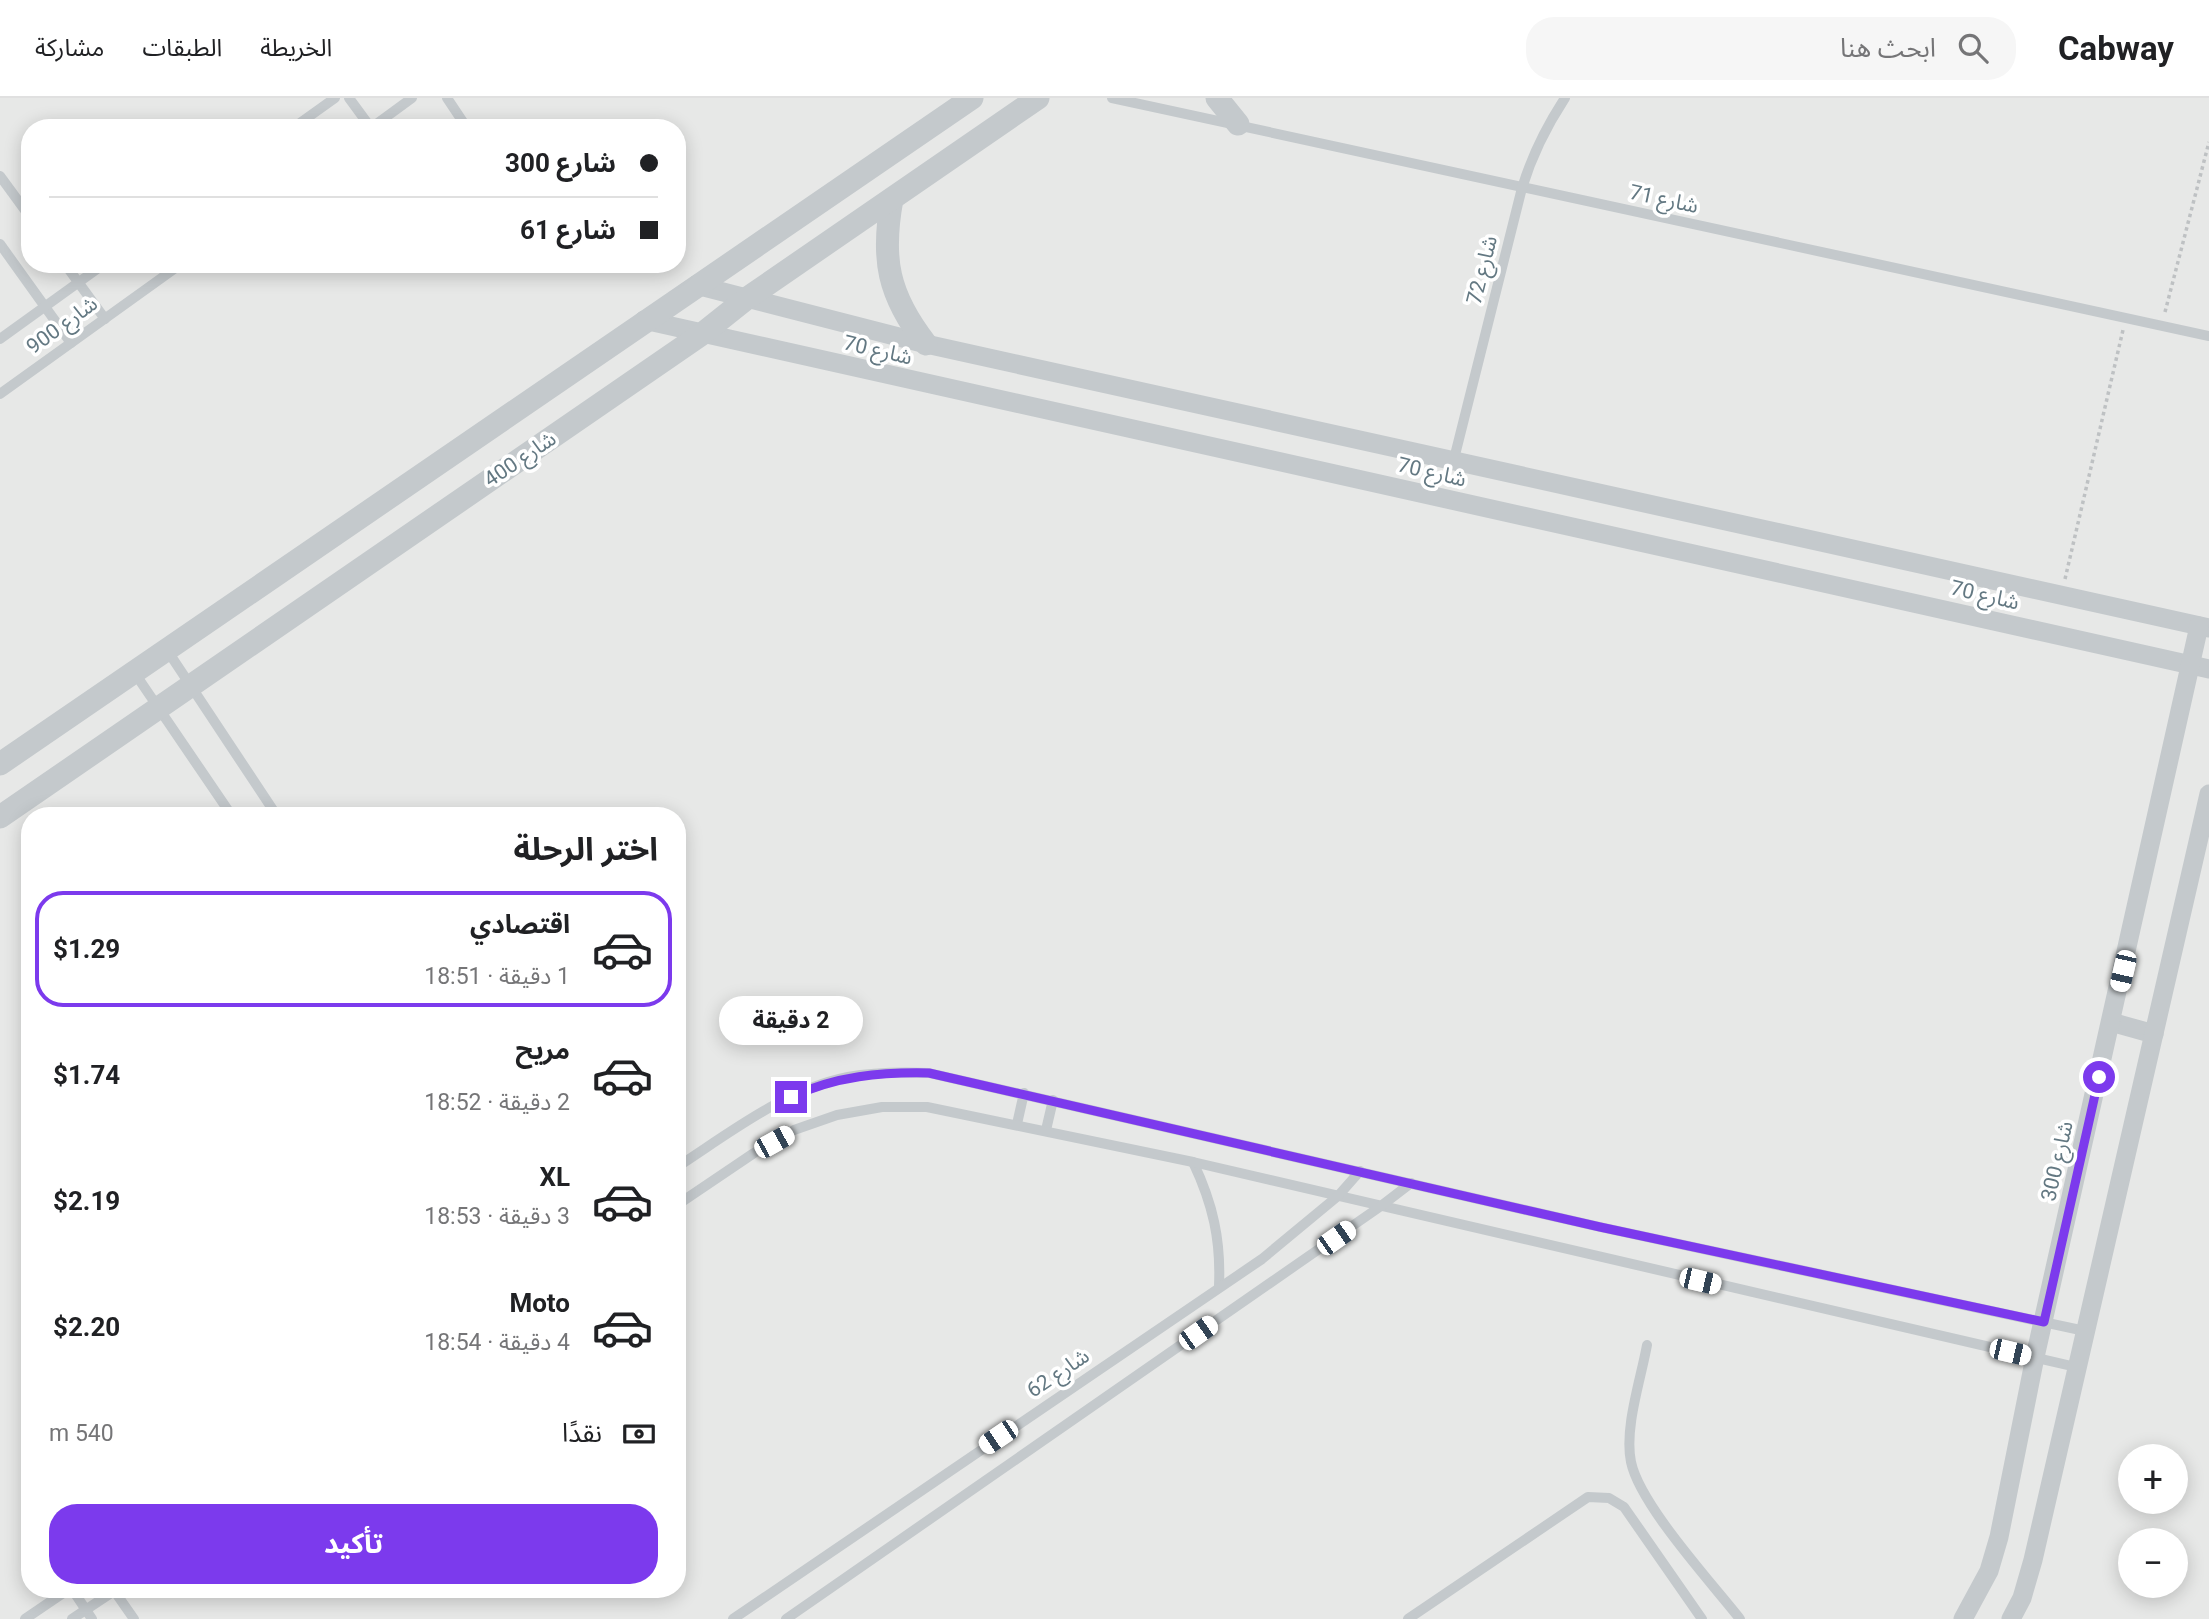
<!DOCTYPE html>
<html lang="ar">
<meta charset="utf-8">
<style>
body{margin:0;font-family:Roboto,"Noto Sans Arabic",sans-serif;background:#f6f6f6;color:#202124;direction:rtl;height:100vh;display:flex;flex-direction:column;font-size:26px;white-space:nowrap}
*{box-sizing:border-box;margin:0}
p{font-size:23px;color:#757577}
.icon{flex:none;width:38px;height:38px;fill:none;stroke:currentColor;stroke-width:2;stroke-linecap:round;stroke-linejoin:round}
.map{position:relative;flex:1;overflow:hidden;direction:ltr}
.sheet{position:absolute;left:21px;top:709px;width:665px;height:791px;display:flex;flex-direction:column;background:#fff;border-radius:28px;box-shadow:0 4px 18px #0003;direction:rtl}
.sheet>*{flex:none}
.guide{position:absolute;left:21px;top:21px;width:665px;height:154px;border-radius:28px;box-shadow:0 4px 18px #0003;direction:rtl;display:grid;align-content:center;height:154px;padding:0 28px;background:#fff}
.tools{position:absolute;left:2118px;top:1346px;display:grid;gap:14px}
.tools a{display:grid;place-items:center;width:70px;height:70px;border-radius:50%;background:#fff;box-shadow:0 4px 18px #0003;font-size:35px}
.end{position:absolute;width:32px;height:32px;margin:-16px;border:9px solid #7c3aed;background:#fff;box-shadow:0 0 0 4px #fff}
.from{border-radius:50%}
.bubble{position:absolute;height:49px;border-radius:24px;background:#fff;box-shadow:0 4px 18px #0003;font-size:23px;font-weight:700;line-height:49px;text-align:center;direction:rtl}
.car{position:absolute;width:21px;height:42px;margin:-21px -10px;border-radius:9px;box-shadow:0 0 5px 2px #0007;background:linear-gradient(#fff 24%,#345 0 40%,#fff 0 76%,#345 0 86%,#fff 0)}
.guide b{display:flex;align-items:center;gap:24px;height:66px;font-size:26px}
.guide b+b{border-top:2px solid #e0e0e0}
.guide i{width:18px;height:18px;background:#202124}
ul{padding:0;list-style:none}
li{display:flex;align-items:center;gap:21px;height:116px;margin:0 14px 10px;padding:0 14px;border:4px solid transparent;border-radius:28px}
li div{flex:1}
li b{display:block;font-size:26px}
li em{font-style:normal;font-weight:700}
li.current{border-color:#7c3aed}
li>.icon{width:63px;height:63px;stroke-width:1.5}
h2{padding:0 28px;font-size:32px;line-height:84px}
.pay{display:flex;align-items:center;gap:18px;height:77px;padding:0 28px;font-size:26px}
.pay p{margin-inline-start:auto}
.button{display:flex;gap:14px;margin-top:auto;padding:14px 28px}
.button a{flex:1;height:80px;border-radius:28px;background:#7c3aed;color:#fff;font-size:28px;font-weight:700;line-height:80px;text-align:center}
header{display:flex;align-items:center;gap:42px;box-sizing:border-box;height:98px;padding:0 35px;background:#fff;border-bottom:2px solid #e0e0e0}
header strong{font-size:33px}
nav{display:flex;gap:38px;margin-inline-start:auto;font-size:24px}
.search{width:490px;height:63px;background:#f6f6f6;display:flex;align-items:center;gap:18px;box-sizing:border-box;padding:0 24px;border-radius:28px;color:#757577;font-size:26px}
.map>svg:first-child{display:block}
.built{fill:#e7e8e7;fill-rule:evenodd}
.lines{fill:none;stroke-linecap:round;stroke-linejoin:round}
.path{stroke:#bec1c3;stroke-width:3.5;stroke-dasharray:3.5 3.5;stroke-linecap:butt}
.service{stroke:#c4c9cc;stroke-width:10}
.minor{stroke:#c4c9cc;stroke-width:19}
.tertiary{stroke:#c4c9cc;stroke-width:23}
.route{stroke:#7c3aed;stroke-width:9}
.labels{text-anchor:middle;stroke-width:7;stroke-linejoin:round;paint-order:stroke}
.street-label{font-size:21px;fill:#637882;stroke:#fff}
</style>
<header>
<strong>Cabway</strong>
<div class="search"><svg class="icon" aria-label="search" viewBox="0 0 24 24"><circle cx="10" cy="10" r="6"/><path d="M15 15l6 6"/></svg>ابحث هنا</div>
<nav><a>الخريطة</a><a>الطبقات</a><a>مشاركة</a></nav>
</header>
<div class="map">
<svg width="2209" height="1521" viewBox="0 0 2209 1521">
<rect width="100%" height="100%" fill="#f9f8f6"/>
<path class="built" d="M0,0H2209V1521H0ZM30,30H677V166H30ZM30,718H677V1491H30ZM2130,1358H2175V1404H2130ZM2130,1442H2175V1488H2130Z"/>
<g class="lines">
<g class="path">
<polyline points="2165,214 2209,44"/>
<polyline points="2065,481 2123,232"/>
</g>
<g class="service">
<polyline points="349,0 371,30"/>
<polyline points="447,0 467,30"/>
<polyline points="1112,0 2209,238"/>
<polyline points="293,30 335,0"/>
<polyline points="371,30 412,0"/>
<polyline points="0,78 30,119"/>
<polyline points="0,146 71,245"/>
<polyline points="65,166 105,221"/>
<polyline points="0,241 104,166"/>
<polyline points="0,296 181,166"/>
<path d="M1454,361L1522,90C1532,57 1546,29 1565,0"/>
<polyline points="167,552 277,718"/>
<polyline points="134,574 232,718"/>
<polyline points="1017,1026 1024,995"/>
<polyline points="1046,1032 1053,1002"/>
<path d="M1193,1064C1213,1106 1221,1142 1219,1188"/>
<path d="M677,1069C731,1034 784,992 848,979C875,974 902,974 929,975L1600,1129L2085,1233"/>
<polyline points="677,1107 754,1055 794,1032 837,1017 882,1009 927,1009 1193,1064 2076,1269"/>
<path d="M1647,1247C1641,1281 1624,1330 1631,1364C1640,1407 1711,1484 1740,1521"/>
<polyline points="72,1491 92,1521"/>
<polyline points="113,1491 134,1521"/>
<polyline points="25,1521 69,1491"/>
<polyline points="72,1521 117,1491"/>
<polyline points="733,1521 1262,1161 1338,1098 1360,1073"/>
<polyline points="786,1521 1381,1108 1411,1085"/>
<polyline points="1408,1521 1588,1399 1609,1400 1624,1409 1702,1521"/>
</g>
<g class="minor">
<polyline points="696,187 926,246 2209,530"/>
<polyline points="644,222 2209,571"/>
<polyline points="2111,924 2154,936"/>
<polyline points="1963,1521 1989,1473 1999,1439 2035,1259 2199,528"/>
<polyline points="2011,1521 2022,1500 2033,1462 2209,696"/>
</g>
<g class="tertiary">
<polyline points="1217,0 1238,26"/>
<path d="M892,101C881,161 888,197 926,246"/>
<polyline points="0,666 972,0"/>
<polyline points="0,719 702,236 746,201 1038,0"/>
</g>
</g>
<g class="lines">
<path class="route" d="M791,999C836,978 881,974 929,975L1600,1129L2044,1224L2099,979"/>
</g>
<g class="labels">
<g class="street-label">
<text transform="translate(1664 101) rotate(12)" y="7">شارع 71</text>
<text transform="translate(1482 172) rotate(-76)" y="7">شارع 72</text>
<text transform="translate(62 227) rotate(-36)" y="7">شارع 900</text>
<text transform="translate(878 252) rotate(13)" y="7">شارع 70</text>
<text transform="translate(520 361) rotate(-34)" y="7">شارع 400</text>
<text transform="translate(1432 374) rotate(13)" y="7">شارع 70</text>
<text transform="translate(1985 497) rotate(13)" y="7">شارع 70</text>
<text transform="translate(2057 1063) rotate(-77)" y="7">شارع 300</text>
<text transform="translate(1058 1275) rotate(-34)" y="7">شارع 62</text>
</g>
</g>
</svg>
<div class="tools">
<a>+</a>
<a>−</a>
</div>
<i class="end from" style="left:2099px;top:979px"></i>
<i class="end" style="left:791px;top:999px"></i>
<div class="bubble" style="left:719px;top:898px;width:144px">2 دقيقة</div>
<i class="car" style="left:2123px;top:873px;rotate:193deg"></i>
<i class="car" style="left:774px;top:1044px;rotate:61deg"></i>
<i class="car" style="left:1336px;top:1140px;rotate:55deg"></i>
<i class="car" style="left:1700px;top:1183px;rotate:103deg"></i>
<i class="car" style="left:1198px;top:1235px;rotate:55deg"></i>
<i class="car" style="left:2010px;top:1254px;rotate:103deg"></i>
<i class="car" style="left:998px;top:1339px;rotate:236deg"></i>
<div class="guide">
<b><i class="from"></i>شارع 300</b>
<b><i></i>شارع 61</b>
</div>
<section class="sheet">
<h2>اختر الرحلة</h2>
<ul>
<li class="current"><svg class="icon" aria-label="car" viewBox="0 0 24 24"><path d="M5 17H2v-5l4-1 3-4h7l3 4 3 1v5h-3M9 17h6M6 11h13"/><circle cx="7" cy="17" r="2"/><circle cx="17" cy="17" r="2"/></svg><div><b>اقتصادي</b><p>1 دقيقة · 18:51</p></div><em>$1.29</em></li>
<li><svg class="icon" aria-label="car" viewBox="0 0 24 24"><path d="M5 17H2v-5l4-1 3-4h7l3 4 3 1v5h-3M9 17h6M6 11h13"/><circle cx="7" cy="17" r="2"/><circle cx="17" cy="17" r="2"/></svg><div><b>مريح</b><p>2 دقيقة · 18:52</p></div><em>$1.74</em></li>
<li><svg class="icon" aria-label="car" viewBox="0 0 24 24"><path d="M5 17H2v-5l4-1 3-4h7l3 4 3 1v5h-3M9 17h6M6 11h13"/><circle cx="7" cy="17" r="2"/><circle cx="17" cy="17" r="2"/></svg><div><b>XL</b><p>3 دقيقة · 18:53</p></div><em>$2.19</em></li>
<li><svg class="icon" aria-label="car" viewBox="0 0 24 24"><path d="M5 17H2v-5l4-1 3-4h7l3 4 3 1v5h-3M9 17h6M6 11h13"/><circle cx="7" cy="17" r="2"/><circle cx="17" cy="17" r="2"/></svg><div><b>Moto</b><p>4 دقيقة · 18:54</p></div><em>$2.20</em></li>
</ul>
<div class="pay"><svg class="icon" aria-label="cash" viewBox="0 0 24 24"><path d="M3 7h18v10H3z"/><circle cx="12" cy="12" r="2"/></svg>نقدًا<p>540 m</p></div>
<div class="button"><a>تأكيد</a></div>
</section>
</div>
